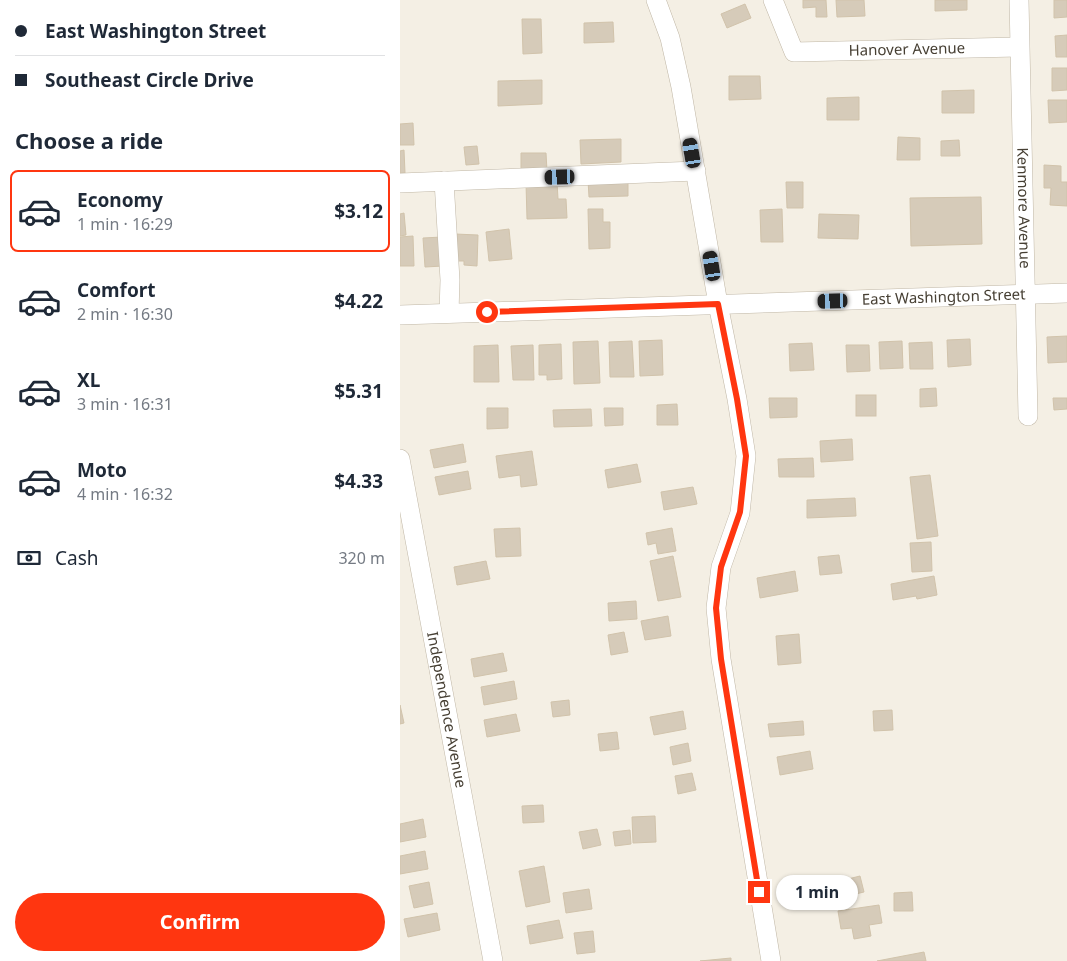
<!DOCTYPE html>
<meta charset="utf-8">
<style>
body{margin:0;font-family:"Noto Sans",sans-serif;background:#f2f2f3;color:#1f2937;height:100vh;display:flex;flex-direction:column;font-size:19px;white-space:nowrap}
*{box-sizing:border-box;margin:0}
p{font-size:16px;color:#747a83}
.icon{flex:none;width:28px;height:28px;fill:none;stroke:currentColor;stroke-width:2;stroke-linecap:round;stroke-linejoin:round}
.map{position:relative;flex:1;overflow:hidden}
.side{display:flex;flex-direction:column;background:#fff;width:400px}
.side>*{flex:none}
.top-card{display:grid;align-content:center;height:110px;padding:0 15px;background:#fff}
.end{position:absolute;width:22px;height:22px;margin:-11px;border:6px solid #ff3610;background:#fff;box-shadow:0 0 0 2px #fff}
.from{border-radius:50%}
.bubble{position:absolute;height:35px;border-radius:18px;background:#fff;box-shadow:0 1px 4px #0004;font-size:16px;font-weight:700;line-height:35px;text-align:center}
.car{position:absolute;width:15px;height:30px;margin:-15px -8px;border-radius:6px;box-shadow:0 0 4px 1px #0007;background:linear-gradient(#222 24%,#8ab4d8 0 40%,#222 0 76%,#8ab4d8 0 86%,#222 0)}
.top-card b{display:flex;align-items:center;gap:18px;height:48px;font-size:19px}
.top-card b+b{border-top:1px solid #e0e1e3}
.top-card i{width:12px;height:12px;background:#1f2937}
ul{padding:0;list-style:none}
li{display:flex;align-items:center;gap:15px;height:82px;margin:0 10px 8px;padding:0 5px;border:2px solid transparent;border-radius:8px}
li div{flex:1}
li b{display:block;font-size:19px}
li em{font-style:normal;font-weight:700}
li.current{border-color:#ff3610}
li>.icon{width:45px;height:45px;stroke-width:1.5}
h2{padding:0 15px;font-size:22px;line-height:60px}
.pay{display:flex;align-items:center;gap:12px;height:55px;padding:0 15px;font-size:19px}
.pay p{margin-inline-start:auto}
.action{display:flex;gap:10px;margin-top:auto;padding:10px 15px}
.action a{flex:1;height:58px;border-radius:30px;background:#ff3610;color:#fff;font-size:20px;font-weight:700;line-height:58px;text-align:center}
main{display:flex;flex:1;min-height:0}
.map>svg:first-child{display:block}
.building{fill:#d6cbb9;stroke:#d1c3ab}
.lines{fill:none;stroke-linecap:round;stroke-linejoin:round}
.minor-casing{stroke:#c0b7a6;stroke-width:20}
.minor{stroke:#fff;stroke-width:19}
.route{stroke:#ff3610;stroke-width:6}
.labels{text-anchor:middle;stroke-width:4;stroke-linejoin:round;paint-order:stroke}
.street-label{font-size:15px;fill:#463f33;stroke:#fff}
</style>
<main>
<section class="side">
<div class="top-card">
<b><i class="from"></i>East Washington Street</b>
<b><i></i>Southeast Circle Drive</b>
</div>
<h2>Choose a ride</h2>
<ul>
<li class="current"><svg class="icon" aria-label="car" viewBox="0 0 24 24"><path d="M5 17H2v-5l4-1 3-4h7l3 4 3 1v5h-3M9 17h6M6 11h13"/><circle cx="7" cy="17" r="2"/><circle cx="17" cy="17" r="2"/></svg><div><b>Economy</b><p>1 min · 16:29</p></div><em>$3.12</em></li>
<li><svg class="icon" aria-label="car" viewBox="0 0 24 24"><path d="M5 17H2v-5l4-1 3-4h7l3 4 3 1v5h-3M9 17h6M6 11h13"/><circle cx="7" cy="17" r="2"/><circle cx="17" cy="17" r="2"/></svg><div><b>Comfort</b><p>2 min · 16:30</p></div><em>$4.22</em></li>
<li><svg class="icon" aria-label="car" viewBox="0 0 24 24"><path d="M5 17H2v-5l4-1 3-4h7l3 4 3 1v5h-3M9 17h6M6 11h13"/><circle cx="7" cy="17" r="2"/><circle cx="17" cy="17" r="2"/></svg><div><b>XL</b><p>3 min · 16:31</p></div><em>$5.31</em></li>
<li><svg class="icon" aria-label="car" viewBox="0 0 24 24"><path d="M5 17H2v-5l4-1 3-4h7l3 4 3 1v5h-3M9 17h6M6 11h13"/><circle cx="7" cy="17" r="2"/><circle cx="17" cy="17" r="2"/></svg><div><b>Moto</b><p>4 min · 16:32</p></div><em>$4.33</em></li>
</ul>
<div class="pay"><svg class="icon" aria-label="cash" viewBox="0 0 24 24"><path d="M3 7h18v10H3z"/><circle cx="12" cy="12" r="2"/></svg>Cash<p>320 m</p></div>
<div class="action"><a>Confirm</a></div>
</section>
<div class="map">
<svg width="667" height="961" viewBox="0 0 667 961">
<rect width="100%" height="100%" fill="#f4efe4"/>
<g class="building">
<polygon points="403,0 426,0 427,17 416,17 416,7 403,8"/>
<polygon points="436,0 464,0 465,16 437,17"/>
<polygon points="535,0 567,0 567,10 535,11"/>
<polygon points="654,0 667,0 667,17 654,18"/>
<polygon points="345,4 351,18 327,28 321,14"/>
<polygon points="122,19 141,19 142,53 123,54"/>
<polygon points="213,22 214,42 184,43 184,23"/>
<polygon points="667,35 667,57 656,57 655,36"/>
<polygon points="652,68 667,68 667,90 652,91"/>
<polygon points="329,76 360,76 361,99 329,100"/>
<polygon points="142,80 142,104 98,106 98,81"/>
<polygon points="574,90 574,113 542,113 542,91"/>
<polygon points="459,97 459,120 427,120 427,98"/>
<polygon points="648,100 667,100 667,122 649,123"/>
<polygon points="13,123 14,145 0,145 0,124"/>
<polygon points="498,137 520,138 520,160 497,160"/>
<polygon points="221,139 221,162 181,164 180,140"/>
<polygon points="559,140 560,156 541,156 541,141"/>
<polygon points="77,146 79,164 66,165 64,147"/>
<polygon points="4,150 5,173 0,173 0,151"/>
<polygon points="121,153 146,153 147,171 121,172"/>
<polygon points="644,165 661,166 661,182 667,182 667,206 650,205 651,188 644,188"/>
<polygon points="188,180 228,180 228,196 189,197"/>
<polygon points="157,182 158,199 166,199 167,218 127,219 126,183"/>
<polygon points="386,182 403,182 403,208 387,208"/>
<polygon points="581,197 582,244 511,246 510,198"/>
<polygon points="188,209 203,209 203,222 210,222 210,248 189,249"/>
<polygon points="382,209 383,242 361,242 360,210"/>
<polygon points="4,213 6,235 0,236 0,214"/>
<polygon points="419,214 459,215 458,239 418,238"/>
<polygon points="109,229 112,259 89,261 86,232"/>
<polygon points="55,234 78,235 77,266 64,265 64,261 54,261"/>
<polygon points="13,236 14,266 0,266 0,237"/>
<polygon points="42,237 43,266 25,267 23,238"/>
<polygon points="667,336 667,362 648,363 647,337"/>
<polygon points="570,339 571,365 548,367 547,340"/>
<polygon points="262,340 263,375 240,376 239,341"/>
<polygon points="198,341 200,383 174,384 173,342"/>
<polygon points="232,341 234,377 210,377 209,342"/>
<polygon points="502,341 503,368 480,369 479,342"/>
<polygon points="532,342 533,369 510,369 509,343"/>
<polygon points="412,343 414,370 390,371 389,344"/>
<polygon points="161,344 162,379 147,380 147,375 139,375 139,345"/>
<polygon points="98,345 99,382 74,382 74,346"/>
<polygon points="133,345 134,380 113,380 111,346"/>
<polygon points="446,345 469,345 470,371 447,372"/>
<polygon points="536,388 537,406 520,407 520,389"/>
<rect x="456" y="395" width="20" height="21"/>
<polygon points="369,398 397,398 397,417 370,418"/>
<polygon points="653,398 667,398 667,409 654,410"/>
<polygon points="277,404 278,425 257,425 257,405"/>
<polygon points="87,408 108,408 108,428 87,429"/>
<polygon points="204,408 223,408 223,425 205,426"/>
<polygon points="191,409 192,426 154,427 153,410"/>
<polygon points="452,439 453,460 421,462 420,441"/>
<polygon points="63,444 66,462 34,468 30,450"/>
<polygon points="132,451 137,485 121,487 120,475 99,478 96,456"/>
<polygon points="413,458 414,477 379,477 378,459"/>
<polygon points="237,464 241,482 208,488 205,470"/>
<polygon points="68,471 71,489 39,495 35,477"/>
<polygon points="530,475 538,536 517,539 510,477"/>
<polygon points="293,487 297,504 264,510 261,492"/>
<polygon points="455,498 456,516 407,518 407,500"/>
<polygon points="120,528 121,556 96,557 94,529"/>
<polygon points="272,528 276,551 258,554 256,543 248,545 246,533"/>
<polygon points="531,542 532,571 512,572 510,543"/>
<polygon points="439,555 442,573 420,575 418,557"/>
<polygon points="273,556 281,597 258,601 250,561"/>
<polygon points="86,561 90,579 57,585 54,567"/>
<polygon points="395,571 398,591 360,598 357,578"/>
<polygon points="534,576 537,595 517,599 516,596 493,600 491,584"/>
<polygon points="236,601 237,619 209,621 208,603"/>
<polygon points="268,616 271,636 245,640 241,621"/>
<polygon points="224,632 228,652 211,655 208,635"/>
<polygon points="399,634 401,663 378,665 376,636"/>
<polygon points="103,653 107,671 74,677 71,659"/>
<polygon points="114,681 117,699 84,705 81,687"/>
<polygon points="169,700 170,715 153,717 151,702"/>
<polygon points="0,705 4,723 0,724"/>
<polygon points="492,710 493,730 474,731 473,711"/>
<polygon points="283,711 286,729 254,735 250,717"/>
<polygon points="116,714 120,731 87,737 84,720"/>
<polygon points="403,721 404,735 370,737 368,724"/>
<polygon points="217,732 219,749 200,751 198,734"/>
<polygon points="288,743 291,761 273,765 270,747"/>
<polygon points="410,751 413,769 380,775 377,757"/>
<polygon points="292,773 296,790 278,794 275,776"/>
<polygon points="143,805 144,822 123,823 122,806"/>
<polygon points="255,816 256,842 233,843 232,817"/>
<polygon points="23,819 26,837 0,842 0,824"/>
<polygon points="197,829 201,845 183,849 179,832"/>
<polygon points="230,830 231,844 215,846 213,832"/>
<polygon points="25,851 28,869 0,874 0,856"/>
<polygon points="144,866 150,902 126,907 119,871"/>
<polygon points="460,876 464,892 447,896 444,880"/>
<polygon points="29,882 33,904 14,908 9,886"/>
<polygon points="189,889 192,909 166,913 163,893"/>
<polygon points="512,892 513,911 494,911 494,893"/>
<polygon points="479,905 482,923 469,925 471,936 454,939 452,928 441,929 438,911"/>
<polygon points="37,913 40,930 8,937 4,919"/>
<polygon points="159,920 163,938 130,944 127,926"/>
<polygon points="193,931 195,952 177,954 174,933"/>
<polygon points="524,952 526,961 477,961"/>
<polygon points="331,958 331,961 300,961"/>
</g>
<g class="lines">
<defs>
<g id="minor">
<polyline points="256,0 270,38 281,87 318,304 337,399 346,456 340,513 321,567 316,608 321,659 371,961"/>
<path id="s1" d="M373,0L394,52L619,47"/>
<path id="s2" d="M619,0L628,416"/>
<polyline points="44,181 50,280 49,313"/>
<polyline points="0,183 296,171"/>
<path id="s3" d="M0,315L667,293"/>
<path id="s4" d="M0,459L93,961"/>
</g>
</defs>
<use href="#minor" class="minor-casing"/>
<use href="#minor" class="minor"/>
</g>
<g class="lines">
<polyline class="route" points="87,312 318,304 337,399 346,456 340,512 321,567 316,608 321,659 359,892"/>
</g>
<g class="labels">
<g class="street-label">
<text dy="5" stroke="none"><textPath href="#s1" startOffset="169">Hanover Avenue</textPath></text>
<text dy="5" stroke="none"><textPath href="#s2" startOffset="208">Kenmore Avenue</textPath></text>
<text dy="5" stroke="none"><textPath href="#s3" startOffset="544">East Washington Street</textPath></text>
<text dy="5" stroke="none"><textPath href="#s4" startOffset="255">Independence Avenue</textPath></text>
</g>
</g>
</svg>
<i class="end from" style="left:87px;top:312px"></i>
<i class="end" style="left:359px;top:892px"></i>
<div class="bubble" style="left:376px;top:875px;width:82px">1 min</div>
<i class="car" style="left:292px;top:153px;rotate:350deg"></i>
<i class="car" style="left:160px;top:177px;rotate:268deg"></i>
<i class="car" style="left:312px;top:266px;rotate:351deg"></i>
<i class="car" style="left:433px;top:301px;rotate:268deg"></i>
</div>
</main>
